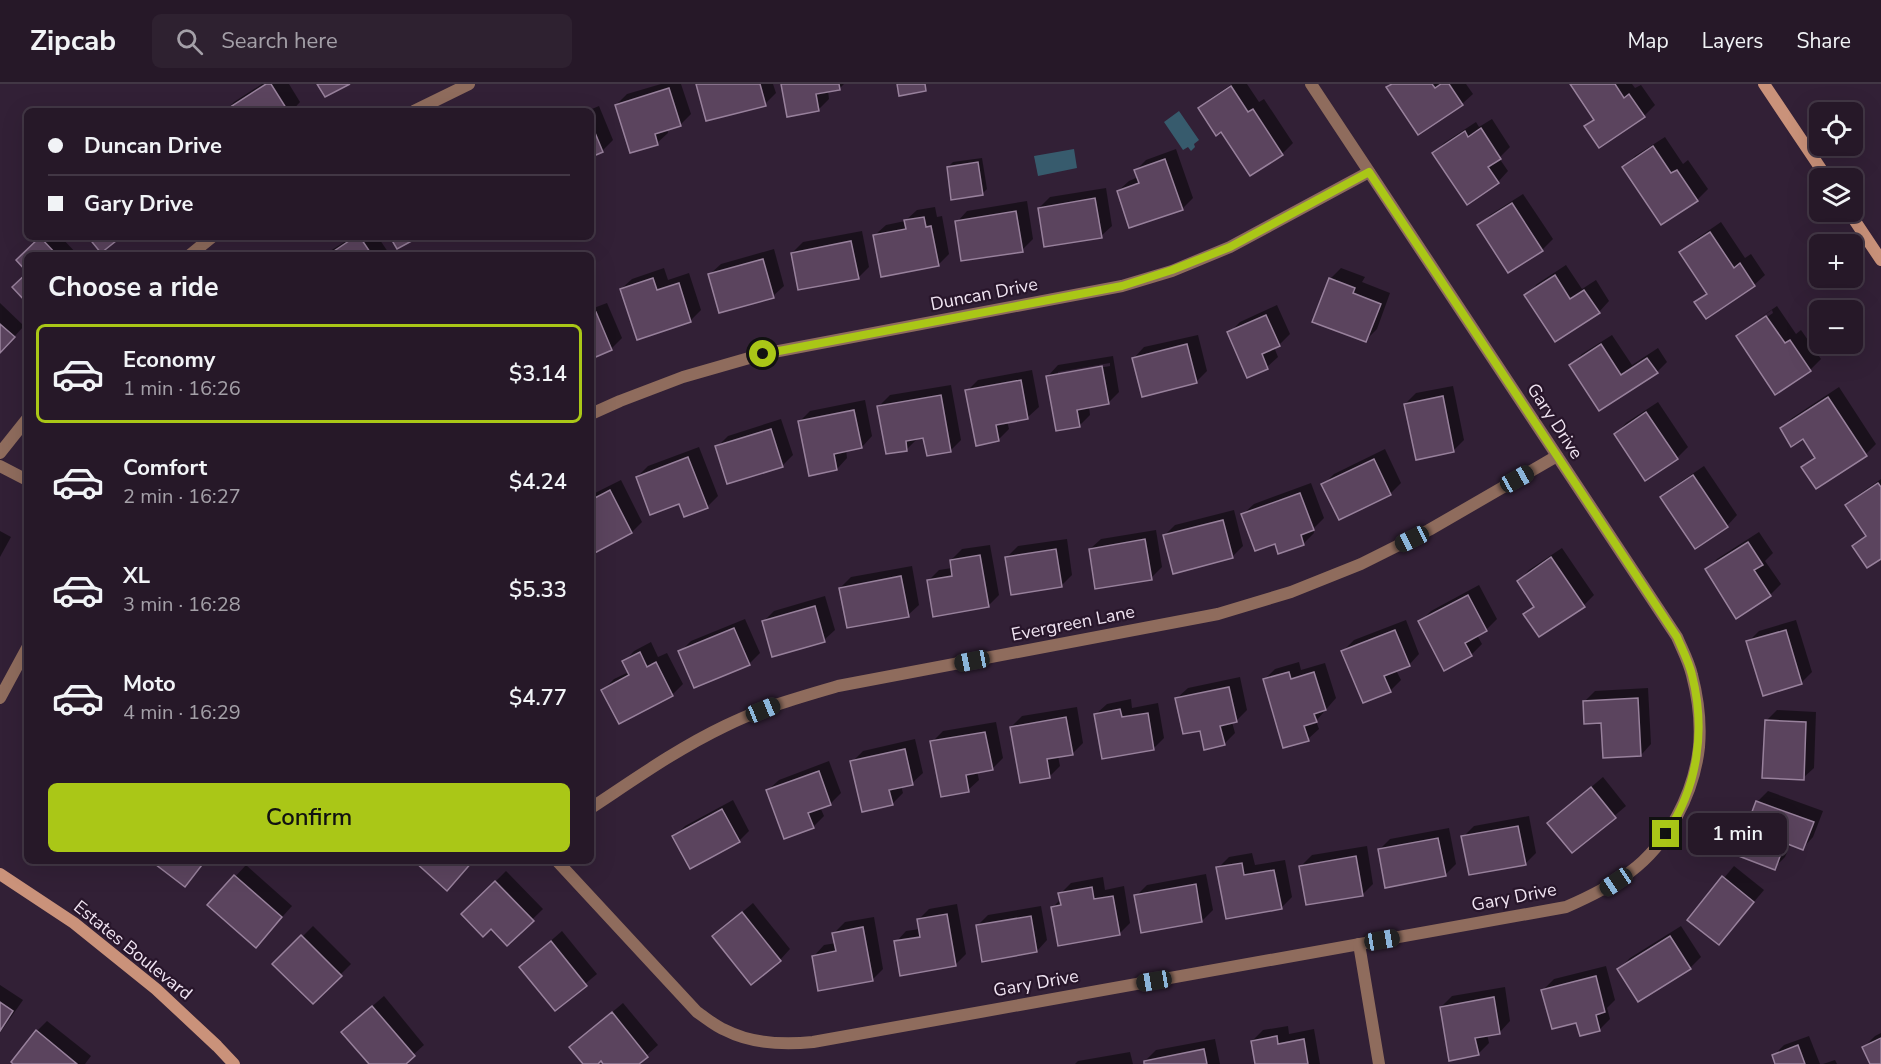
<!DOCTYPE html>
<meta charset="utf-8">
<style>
body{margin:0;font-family:"Nunito Sans",sans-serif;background:#2e2130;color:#f1f3f6;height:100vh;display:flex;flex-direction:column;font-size:22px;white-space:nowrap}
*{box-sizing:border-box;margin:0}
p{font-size:20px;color:#a4a0a8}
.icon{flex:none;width:33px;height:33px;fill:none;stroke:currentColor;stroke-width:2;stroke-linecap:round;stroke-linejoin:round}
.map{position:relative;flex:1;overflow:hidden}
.drawer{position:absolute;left:24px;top:168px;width:570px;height:612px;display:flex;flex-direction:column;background:#261828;border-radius:9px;box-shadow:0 6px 24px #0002,0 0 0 2px #423745}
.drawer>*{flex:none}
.guide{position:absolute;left:24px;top:24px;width:570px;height:132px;border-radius:9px;box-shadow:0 6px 24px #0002,0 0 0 2px #423745;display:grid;align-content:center;height:132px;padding:0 24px;background:#261828}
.controls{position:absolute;left:1809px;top:18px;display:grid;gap:12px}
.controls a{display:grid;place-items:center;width:54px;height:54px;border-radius:9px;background:#261828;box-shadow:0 6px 24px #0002,0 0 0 2px #423745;font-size:30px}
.end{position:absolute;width:27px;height:27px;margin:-14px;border:8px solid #aac717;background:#111;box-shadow:0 0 0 3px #111}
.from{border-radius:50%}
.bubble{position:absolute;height:42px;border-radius:9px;background:#261828;box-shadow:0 6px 24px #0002,0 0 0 2px #423745;font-size:20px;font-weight:600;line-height:42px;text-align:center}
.car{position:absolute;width:18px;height:36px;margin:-18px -9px;border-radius:8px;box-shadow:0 0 4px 2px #0007;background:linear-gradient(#222 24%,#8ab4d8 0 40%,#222 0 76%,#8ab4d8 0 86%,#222 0)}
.guide b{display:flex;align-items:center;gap:21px;height:57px;font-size:22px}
.guide b+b{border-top:2px solid #423745}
.guide i{width:15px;height:15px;background:#f1f3f6}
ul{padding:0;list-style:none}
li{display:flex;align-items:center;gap:18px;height:99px;margin:0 12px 9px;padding:0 12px;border:3px solid transparent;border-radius:9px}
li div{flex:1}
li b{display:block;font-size:22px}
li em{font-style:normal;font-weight:600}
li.selected{border-color:#aac717}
li>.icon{width:54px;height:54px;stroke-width:1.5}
h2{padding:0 24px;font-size:27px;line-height:72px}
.button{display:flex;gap:12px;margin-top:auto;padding:12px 24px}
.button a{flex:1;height:69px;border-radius:9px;background:#aac717;color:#111;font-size:24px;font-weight:600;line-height:69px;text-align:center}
header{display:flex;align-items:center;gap:36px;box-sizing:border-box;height:84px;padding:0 30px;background:#261828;border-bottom:2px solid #423745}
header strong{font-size:28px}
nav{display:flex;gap:33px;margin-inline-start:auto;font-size:21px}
.search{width:420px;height:54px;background:#2e2130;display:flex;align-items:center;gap:15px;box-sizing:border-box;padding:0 21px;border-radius:9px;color:#a4a0a8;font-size:22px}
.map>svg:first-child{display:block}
.water{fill:#375b6d}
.shadow{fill:#0007;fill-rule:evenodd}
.building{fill:#5b445e;stroke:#98819c;stroke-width:1.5}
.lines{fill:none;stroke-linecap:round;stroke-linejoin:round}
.street{stroke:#8f6c5d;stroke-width:12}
.secondary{stroke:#ca927a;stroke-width:12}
.route{stroke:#aac717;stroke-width:8}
.labels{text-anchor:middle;stroke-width:4.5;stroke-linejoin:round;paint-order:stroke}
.street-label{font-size:18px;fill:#f0e4f2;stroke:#28162b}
</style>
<header>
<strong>Zipcab</strong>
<div class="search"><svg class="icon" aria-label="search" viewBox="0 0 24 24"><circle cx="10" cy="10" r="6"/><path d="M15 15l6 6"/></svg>Search here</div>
<nav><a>Map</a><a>Layers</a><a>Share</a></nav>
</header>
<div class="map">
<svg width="1881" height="980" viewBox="0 0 1881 980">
<rect width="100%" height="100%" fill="#322036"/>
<g class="water">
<polygon points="1179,27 1199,56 1194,60 1195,63 1191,67 1188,63 1183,66 1164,38"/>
<polygon points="1074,65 1077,84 1038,92 1034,72"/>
</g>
<g class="shadow">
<polygon points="262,0 289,0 300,18 292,27 225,27 234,18"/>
<polygon points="661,0 681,0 691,30 680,41 667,45 668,49 657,59 616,21 627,10"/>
<polygon points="698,0 773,0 776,9 765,20"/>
<polygon points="783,0 844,0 839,5 828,7 829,15 818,26"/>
<polygon points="1232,0 1247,0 1259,18 1264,15 1293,59 1282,70 1251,90 1221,46 1200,24 1211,14"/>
<polygon points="1392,0 1466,0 1473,10 1462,20 1388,3"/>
<polygon points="1572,0 1632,0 1635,4 1641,1 1655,21 1644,32 1586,43 1595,34"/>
<polygon points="599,22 613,56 602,67 591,71 591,27 587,27"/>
<polygon points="1492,35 1510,63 1499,74 1508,87 1498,98 1434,69 1444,59 1476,38 1479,43"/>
<polygon points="1665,53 1683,80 1688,76 1708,105 1697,116 1662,139 1624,83 1635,72"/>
<polygon points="1176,65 1193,114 1182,125 1118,107 1129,97 1138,93 1136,86 1146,76"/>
<polygon points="982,74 987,105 982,110 948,83 953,78"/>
<polygon points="1106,104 1112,142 1101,152 1039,124 1050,113"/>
<polygon points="1523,110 1553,155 1542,166 1479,142 1490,131"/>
<polygon points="1027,117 1033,155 1022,166 957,138 967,127"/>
<polygon points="935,123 937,133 942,132 949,170 938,181 875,151 886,141 905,137 917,126"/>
<polygon points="1721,138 1745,174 1751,170 1765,191 1754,201 1696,219 1708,207 1681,168 1692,158"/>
<polygon points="862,147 869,183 858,194 792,169 803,158"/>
<polygon points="42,153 61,153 78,171 27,171 27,186 18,176"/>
<polygon points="352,153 378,153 390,171 324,171"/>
<polygon points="774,165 784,202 773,212 710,190 721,180"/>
<polygon points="1566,181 1582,205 1596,196 1609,217 1599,228 1526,211 1537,200"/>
<polygon points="664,184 668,196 689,189 701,226 691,236 638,254 621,205 632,195"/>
<polygon points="1341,184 1365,193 1362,198 1390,209 1377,245 1366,256 1330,195"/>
<polygon points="0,219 24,242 0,268"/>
<polygon points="607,219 622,254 611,265 591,274 591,225"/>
<polygon points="1277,221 1290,250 1279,261 1274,263 1278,273 1267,283 1248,292 1229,249 1240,238"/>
<polygon points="1777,222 1796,250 1801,246 1821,275 1810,286 1776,309 1738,253 1748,243 1748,246 1773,229 1772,226 1748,242"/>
<polygon points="1198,251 1207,287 1196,298 1134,274 1144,263"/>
<polygon points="1612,251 1632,281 1658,264 1667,278 1657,288 1600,325 1571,281 1582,270"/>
<path d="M1113,272L1119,308L1109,318L1089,322L1090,331L1079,342L1048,292L1058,281ZM1110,279V282L1058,291V288Z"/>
<polygon points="1032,286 1039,323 1028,333 1007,337 1009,345 998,356 967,307 978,296"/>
<polygon points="951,301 961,356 950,367 924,352 918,354 907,365 879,322 890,311"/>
<polygon points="1453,302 1464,356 1453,367 1405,320 1416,309"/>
<polygon points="1839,303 1876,360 1866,370 1803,383 1815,372 1803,353 1781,345 1792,334"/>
<polygon points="865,316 872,352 862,363 846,366 847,374 837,385 799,338 810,327"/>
<polygon points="1658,318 1688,363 1677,374 1616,350 1626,339"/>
<polygon points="781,335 793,371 782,382 717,363 728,352"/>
<polygon points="699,363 718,412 707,423 685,431 680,418 637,393 648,382"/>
<polygon points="1385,365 1401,399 1390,410 1323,401 1334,390"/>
<polygon points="1704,382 1737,431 1727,442 1662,413 1673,403"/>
<polygon points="1881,395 1881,473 1854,462 1867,450 1847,421 1858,411"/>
<polygon points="621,396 642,438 632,448 591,469 591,411"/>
<polygon points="1311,399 1324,434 1313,445 1314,449 1304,459 1279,468 1276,458 1243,430 1254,420"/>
<polygon points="1234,426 1243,462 1232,473 1164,452 1175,441"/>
<polygon points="1156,446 1162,483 1151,494 1090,465 1101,455"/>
<polygon points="0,447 11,453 0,473"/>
<polygon points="1759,448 1773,469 1765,477 1781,500 1770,511 1707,486 1717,475"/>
<polygon points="1067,455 1072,491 1061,502 1007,473 1018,462"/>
<polygon points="990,461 999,511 988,522 929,496 939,486 952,484 951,476 962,465"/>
<polygon points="1562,464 1594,511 1584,521 1525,530 1535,521 1519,497 1529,486"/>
<polygon points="912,482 919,521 908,531 840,504 851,493"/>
<polygon points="1479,501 1497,535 1486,546 1477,551 1482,560 1471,571 1420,538 1431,527"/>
<polygon points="825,512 835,546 824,556 763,538 774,527"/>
<polygon points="745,535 760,569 749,580 680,568 691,557"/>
<polygon points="1406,536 1419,570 1409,581 1396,586 1401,596 1390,607 1343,567 1354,556"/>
<polygon points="1796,536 1812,588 1801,599 1748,558 1759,547"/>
<polygon points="651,558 658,573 667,569 683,600 672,611 603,606 614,595 629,588 624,578 634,567"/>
<polygon points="1299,578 1301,586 1325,579 1336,614 1316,637 1319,645 1308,655 1264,596 1275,585"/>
<polygon points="1240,593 1247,626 1236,637 1232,638 1235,649 1224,660 1201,645 1177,614 1188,604"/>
<polygon points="1648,604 1651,660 1641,671 1602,638 1584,618 1595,607"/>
<polygon points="1131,615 1132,624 1158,619 1164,654 1154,664 1096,630 1107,620"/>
<polygon points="1077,623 1083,659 1072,670 1058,672 1060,682 1049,693 1011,643 1022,632"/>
<polygon points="1777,626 1816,628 1814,684 1803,694 1766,637"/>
<polygon points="996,638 1003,674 992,685 977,687 979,696 968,706 932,658 943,647"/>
<polygon points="915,655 923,689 912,699 901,702 903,709 892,720 852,678 863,667"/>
<polygon points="829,677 841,709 830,720 820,723 824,732 813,743 768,706 779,696"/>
<polygon points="1603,693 1626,722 1573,767 1549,739"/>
<polygon points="1768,707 1823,727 1813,753 1803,764 1791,759 1785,773 1774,784 1737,770 1758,717"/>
<polygon points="733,716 749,747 739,757 674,753 685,742"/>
<polygon points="1529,732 1536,769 1525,780 1463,753 1474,742"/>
<polygon points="1449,744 1456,780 1445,791 1379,766 1390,755"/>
<polygon points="1367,762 1373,800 1363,810 1301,782 1312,771"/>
<polygon points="1252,769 1255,781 1285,776 1292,813 1281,824 1218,784 1229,773"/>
<polygon points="246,781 292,822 266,851 209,821"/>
<polygon points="1734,782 1764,806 1719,859 1689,836"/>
<polygon points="506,787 543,825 507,860 491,843 463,830"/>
<polygon points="1206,790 1213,826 1202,837 1136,812 1147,801"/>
<polygon points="1103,793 1105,806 1124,802 1130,839 1119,850 1053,823 1061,815 1060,810 1071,799"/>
<polygon points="753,819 790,865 780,876 714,852"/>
<polygon points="957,820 966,870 955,881 896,858 906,847 920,845 918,836 929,825"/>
<polygon points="1041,822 1047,856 1037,867 977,842 988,831"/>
<polygon points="874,833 883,885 872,896 814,872 824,861 836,859 834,849 845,838"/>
<polygon points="313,842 351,880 313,918 275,880"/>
<polygon points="1681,842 1701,873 1690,884 1619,885 1630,874"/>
<polygon points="562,847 597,890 555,925 521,883"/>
<polygon points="1606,882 1615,916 1607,924 1610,935 1599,946 1578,937 1543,906 1554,895"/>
<polygon points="0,901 23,916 0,949"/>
<polygon points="1505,903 1510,937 1500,948 1487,950 1489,959 1478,970 1441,923 1452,912"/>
<polygon points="384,912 424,961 403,980 370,980 354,938"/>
<polygon points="623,919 658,961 637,980 605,980 601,975 595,980 585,980 571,963"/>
<polygon points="47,937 91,972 85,980 15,980 37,947"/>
<polygon points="1288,942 1289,950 1314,945 1320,980 1256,980 1252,957 1263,946"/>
<polygon points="1881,949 1881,980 1871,980 1864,963 1875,952"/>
<polygon points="1809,952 1820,980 1776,980 1773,972 1784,961"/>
<polygon points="1215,955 1220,980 1146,980 1145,977 1156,966"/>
<polygon points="1130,968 1133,980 1075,980 1078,977"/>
<polygon points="1835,976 1837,980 1823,980"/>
</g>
<g class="building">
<polygon points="266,0 271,0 288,27 224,27"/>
<polygon points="317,0 350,0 325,13"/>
<polygon points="696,0 760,0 766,22 706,37"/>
<polygon points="781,0 839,0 840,6 816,10 819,27 787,33"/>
<polygon points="897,0 925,0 926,7 899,12"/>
<polygon points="1392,0 1432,0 1435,4 1441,0 1449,0 1463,21 1418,51 1386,3"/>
<polygon points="1570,0 1615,0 1624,14 1629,10 1645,33 1599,64 1584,42 1594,36"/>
<polygon points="1231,2 1248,28 1253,25 1283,71 1250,92 1221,48 1216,52 1198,24"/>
<polygon points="669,4 681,42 655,50 658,61 630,69 615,21"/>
<polygon points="591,39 603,68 591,73"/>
<polygon points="1481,44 1501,75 1488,83 1499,99 1467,121 1432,69 1465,47 1468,53"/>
<polygon points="1653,62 1671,89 1677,86 1698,117 1661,141 1622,83"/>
<polygon points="1165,75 1183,126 1129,144 1117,107 1139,99 1134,86"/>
<polygon points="978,78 983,111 951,116 947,83"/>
<polygon points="1095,114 1102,154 1044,163 1038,124"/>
<polygon points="1512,119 1543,167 1508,189 1477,141"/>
<polygon points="1016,127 1023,168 961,177 955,137"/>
<polygon points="924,133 926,143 931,142 939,182 881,193 873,151 906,145 904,136"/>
<polygon points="1710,148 1734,184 1740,179 1755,202 1706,235 1694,218 1707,210 1679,168"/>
<polygon points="40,153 57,171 27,171 27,188 16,176"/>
<polygon points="88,153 121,153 101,169"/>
<polygon points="355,153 360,153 372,171 328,171"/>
<polygon points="390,153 419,153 397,165"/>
<polygon points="851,157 859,195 798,206 791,169"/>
<polygon points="763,175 774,214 719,229 708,190"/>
<polygon points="27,189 27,219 12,203"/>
<polygon points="1555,191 1570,215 1584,206 1600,229 1555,258 1524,211"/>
<polygon points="653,194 657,206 679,199 691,238 637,256 620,205"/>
<polygon points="1329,194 1355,204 1353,209 1381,220 1366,258 1312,238"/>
<polygon points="596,228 612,266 591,275 591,231"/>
<polygon points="1266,231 1280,262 1262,270 1268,285 1247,294 1227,248"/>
<polygon points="1766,232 1785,259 1790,256 1811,287 1775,311 1736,252"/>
<polygon points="0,240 15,253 0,269"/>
<polygon points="1187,260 1197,299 1142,313 1132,274"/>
<polygon points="1601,260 1621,291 1647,274 1658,289 1599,327 1569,281"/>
<polygon points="1102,282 1109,320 1077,326 1080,343 1056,347 1046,292"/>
<polygon points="1021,296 1028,335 996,341 999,357 976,362 965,306"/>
<polygon points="941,311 951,368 927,372 923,354 906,357 907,367 886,370 877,322"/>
<polygon points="1443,312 1454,368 1416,376 1404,320"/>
<polygon points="1828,313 1867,372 1816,405 1801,383 1815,374 1803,355 1791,363 1780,344"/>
<polygon points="854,326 862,364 834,370 837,386 809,392 798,337"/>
<polygon points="1646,328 1678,375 1645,397 1614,350"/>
<polygon points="771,345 783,383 727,400 715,362"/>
<polygon points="688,373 708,424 684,433 679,420 650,431 636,393"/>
<polygon points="1374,375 1391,411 1339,436 1321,400"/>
<polygon points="1693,391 1728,443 1695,465 1660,413"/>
<polygon points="1878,399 1881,403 1881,475 1867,484 1852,462 1866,452 1845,421"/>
<polygon points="610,406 632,449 591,471 591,416"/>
<polygon points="1300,409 1314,446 1301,451 1304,461 1278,470 1275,460 1255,467 1241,430"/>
<polygon points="1223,436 1233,474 1173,490 1163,451"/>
<polygon points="1145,455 1152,496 1095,505 1089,465"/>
<polygon points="1748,458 1763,481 1754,486 1771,512 1736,535 1705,485"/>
<polygon points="1056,465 1062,503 1011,511 1005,473"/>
<polygon points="980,471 989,523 933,533 927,496 952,492 950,476"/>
<polygon points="1551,473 1585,523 1539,553 1523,530 1534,523 1517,497"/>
<polygon points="901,492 909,533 847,544 839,504"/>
<polygon points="1468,511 1487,547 1465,559 1472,572 1444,587 1418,537"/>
<polygon points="815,522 825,558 772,573 762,537"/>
<polygon points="734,544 750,581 694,604 678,567"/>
<polygon points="1395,546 1410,582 1384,592 1391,608 1363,619 1341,567"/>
<polygon points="1786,546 1802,600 1763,612 1746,557"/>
<polygon points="640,568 647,583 656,578 673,612 619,640 601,606 629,591 622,577"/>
<polygon points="1289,588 1291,595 1314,588 1326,626 1314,630 1317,638 1304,642 1309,657 1283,664 1263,595"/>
<polygon points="1229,603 1237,638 1220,642 1225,661 1204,666 1200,647 1183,650 1175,614"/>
<polygon points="1638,614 1641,672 1603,674 1601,639 1584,640 1583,617"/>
<polygon points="1120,625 1122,633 1148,629 1154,666 1102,675 1094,630"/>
<polygon points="1066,633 1073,671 1047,675 1050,694 1020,699 1010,643"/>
<polygon points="1765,636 1806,638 1804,696 1762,694"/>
<polygon points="985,648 993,686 966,691 969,708 941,713 930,657"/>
<polygon points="905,665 913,701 889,706 893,721 862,728 850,677"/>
<polygon points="819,687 831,721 808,729 814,744 784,755 766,706"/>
<polygon points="1591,703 1616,734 1572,769 1547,739"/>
<polygon points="1756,717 1814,738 1803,766 1785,759 1775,786 1736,771"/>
<polygon points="722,725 740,758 690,785 672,752"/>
<polygon points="1518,742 1526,781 1469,791 1461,752"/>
<polygon points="1438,754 1446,792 1385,804 1378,765"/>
<polygon points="1356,772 1363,812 1306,821 1299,782"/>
<polygon points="151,777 205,777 185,803"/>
<polygon points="414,777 473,777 447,807"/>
<polygon points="1242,779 1244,791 1274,786 1282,825 1226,835 1216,783"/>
<polygon points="234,791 282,833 256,864 207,821"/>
<polygon points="1722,792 1754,818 1719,861 1687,836"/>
<polygon points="495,797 534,837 507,862 491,845 483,853 461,830"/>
<polygon points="1196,800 1202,838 1141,849 1134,811"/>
<polygon points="1092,803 1094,815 1113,812 1120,851 1058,862 1051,823 1061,821 1058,809"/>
<polygon points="742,828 781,877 751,901 712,852"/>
<polygon points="947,830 956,882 900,892 894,857 920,853 917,835"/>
<polygon points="1031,832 1037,868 982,878 976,841"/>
<polygon points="863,843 873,897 818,907 812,872 836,867 832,849"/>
<polygon points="301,851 342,892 313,920 272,880"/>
<polygon points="1670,852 1691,885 1638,918 1617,885"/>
<polygon points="551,857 587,902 555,927 519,883"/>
<polygon points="1596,892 1605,928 1596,931 1600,947 1580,952 1576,939 1552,945 1541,906"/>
<polygon points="1494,913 1500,950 1475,954 1479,971 1449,977 1440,923"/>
<polygon points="0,918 13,927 0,947"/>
<polygon points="372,922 415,972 406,980 369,980 341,948"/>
<polygon points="612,928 648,973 639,980 603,980 601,977 598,980 583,980 569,963"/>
<polygon points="36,946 77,980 13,980 11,978"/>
<polygon points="1277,952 1278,960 1304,955 1308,980 1255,980 1251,957"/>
<polygon points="1881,954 1881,980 1870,980 1862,963"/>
<polygon points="1798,961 1805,980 1775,980 1772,971"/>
<polygon points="1204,965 1207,980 1144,980 1144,977"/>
</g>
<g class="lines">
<g class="street">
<polyline points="414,27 469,0"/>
<polyline points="190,171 212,153"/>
<polyline points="591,330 620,317 683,293 763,270 1122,202 1172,187 1230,163 1369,88"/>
<polyline points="0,369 27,335"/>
<polyline points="0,382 27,396"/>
<polyline points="0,614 27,564"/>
<path d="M591,724C635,695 677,665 725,642C761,624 800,613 838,602L1218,530L1291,508L1361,480L1429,446L1557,372"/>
<path d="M557,777L697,928C706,934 715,942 725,946C752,960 783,961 813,958L1566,823C1589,813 1610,803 1630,788C1668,760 1694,709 1699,663C1701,640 1698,614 1692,591C1689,578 1682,565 1677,553L1311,0"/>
<polyline points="1359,860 1379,980"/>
</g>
<g class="secondary">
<polyline points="1764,0 1827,94"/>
<polyline points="1849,128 1881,176"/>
<polyline points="0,790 74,839 156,905 217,962 234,980"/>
</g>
</g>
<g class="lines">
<path class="route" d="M763,270L1122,202L1172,186L1230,163L1369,88L1677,553C1682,565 1689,578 1692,591C1706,646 1698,703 1666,750"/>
</g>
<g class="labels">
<g class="street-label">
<text transform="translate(984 210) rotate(-11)" y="6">Duncan Drive</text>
<text transform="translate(1555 337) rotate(57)" y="6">Gary Drive</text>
<text transform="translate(1073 539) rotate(-11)" y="6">Evergreen Lane</text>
<text transform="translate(1514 813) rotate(-11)" y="6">Gary Drive</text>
<text transform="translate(133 866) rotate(39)" y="6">Estates Boulevard</text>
<text transform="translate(1036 899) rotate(-10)" y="6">Gary Drive</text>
</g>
</g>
</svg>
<div class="controls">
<a><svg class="icon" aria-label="locate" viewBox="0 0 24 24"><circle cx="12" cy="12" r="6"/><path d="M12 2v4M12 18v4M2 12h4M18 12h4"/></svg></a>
<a><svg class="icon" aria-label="layers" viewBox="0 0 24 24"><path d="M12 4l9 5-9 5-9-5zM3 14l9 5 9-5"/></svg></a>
<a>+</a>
<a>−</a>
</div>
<i class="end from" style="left:763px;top:270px"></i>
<i class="end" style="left:1666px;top:750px"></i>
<div class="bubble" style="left:1688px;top:729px;width:99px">1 min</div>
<i class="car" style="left:1517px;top:395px;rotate:61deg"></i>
<i class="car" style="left:1412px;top:455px;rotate:244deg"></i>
<i class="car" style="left:972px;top:577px;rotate:259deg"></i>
<i class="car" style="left:763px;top:626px;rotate:68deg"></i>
<i class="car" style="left:1616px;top:798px;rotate:236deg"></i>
<i class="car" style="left:1382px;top:856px;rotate:80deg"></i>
<i class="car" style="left:1154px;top:897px;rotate:260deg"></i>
<div class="guide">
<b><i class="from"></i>Duncan Drive</b>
<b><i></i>Gary Drive</b>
</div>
<section class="drawer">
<h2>Choose a ride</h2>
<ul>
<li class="selected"><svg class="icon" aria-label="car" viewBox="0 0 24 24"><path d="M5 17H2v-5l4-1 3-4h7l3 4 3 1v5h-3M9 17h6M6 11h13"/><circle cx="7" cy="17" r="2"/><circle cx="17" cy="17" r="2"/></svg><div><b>Economy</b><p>1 min · 16:26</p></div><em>$3.14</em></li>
<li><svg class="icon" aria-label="car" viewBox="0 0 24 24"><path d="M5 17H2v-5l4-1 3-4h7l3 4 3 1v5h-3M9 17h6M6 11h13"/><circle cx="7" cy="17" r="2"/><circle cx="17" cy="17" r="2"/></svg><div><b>Comfort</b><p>2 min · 16:27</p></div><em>$4.24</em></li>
<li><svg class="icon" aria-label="car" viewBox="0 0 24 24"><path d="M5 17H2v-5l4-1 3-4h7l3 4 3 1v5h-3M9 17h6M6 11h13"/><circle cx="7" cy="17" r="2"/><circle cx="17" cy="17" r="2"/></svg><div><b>XL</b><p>3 min · 16:28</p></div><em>$5.33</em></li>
<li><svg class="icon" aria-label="car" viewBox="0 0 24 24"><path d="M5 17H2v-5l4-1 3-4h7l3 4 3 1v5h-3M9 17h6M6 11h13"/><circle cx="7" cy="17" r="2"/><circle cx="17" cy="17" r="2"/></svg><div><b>Moto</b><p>4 min · 16:29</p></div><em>$4.77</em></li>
</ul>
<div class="button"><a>Confirm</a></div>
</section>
</div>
